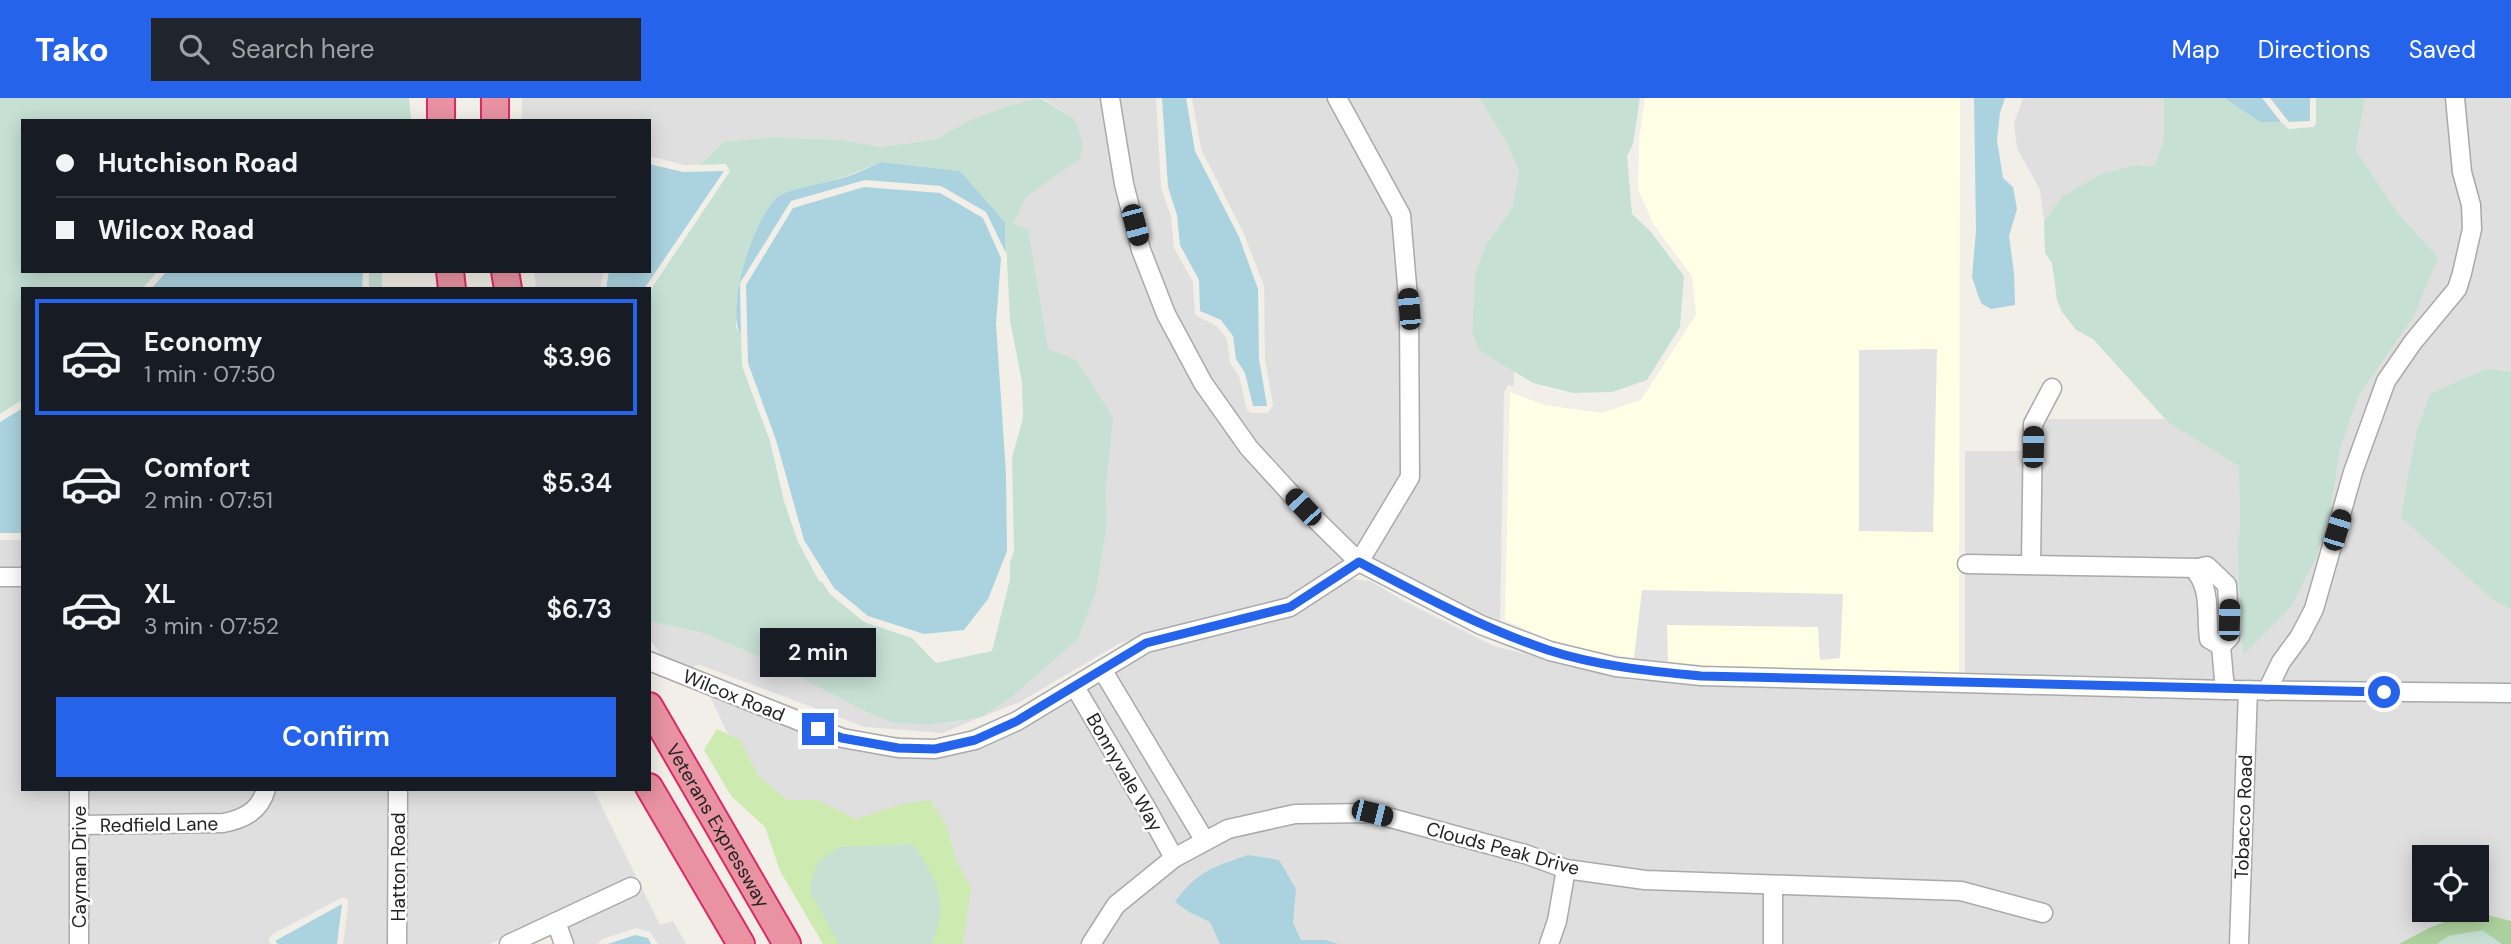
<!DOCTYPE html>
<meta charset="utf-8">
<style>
body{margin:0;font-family:"DM Sans",sans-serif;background:#20242c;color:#f1f3f6;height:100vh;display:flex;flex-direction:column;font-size:26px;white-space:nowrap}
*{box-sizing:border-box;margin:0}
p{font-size:23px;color:#9ea1a6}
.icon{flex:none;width:38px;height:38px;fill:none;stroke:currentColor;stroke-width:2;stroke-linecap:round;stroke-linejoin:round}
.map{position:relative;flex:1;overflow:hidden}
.sheet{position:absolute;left:21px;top:189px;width:630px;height:504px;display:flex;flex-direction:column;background:#171b24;border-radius:0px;box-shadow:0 4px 18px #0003}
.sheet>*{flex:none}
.guide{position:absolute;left:21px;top:21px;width:630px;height:154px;border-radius:0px;box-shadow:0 4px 18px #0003;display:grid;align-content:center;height:154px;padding:0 35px;background:#171b24}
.tools{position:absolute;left:2412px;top:747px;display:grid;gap:14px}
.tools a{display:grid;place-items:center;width:77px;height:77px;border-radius:0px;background:#171b24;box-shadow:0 4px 18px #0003;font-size:35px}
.end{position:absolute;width:32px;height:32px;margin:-16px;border:9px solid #2563eb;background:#fff;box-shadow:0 0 0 4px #fff}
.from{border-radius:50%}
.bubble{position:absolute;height:49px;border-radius:0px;background:#171b24;box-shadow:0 4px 18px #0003;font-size:23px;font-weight:600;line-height:49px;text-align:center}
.car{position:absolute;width:21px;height:42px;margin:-21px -10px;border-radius:9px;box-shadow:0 0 5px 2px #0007;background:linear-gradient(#222 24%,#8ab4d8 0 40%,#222 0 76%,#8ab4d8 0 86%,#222 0)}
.guide b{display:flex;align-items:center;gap:24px;height:66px;font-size:26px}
.guide b+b{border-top:2px solid #363941}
.guide i{width:18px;height:18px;background:#f1f3f6}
ul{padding:12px 0 0;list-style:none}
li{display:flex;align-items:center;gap:21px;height:116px;margin:0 14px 10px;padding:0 21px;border:4px solid transparent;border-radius:0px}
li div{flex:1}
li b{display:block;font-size:26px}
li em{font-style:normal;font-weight:600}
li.active{border-color:#2563eb}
li>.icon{width:63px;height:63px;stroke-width:1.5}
.cta{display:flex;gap:14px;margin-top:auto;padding:14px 35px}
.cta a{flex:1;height:80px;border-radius:0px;background:#2563eb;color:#fff;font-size:28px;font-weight:600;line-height:80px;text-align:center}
header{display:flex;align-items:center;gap:42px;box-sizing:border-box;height:98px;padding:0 35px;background:#2563eb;color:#fff}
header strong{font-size:33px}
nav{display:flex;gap:38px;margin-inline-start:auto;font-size:24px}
.search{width:490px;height:63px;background:#20242c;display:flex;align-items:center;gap:18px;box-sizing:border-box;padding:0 24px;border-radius:0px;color:#9ea1a6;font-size:26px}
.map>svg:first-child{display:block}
.residential{fill:#e0dfdf;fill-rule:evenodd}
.education{fill:#ffffe5}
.grass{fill:#cdebb0}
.forest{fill:#add19e}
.wetland{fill:#c6e0d4;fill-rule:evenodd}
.parking{fill:#e2e2e2}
.water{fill:#aad3df}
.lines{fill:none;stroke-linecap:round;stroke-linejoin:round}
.minor-casing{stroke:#a9a9a9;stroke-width:21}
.highway-casing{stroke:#dc2a67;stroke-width:30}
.minor{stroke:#fff;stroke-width:18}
.highway{stroke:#e892a2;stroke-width:26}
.route{stroke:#2563eb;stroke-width:9}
.labels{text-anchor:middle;stroke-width:5;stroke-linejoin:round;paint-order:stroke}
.street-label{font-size:19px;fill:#222;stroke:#fff}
</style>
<header>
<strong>Tako</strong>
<div class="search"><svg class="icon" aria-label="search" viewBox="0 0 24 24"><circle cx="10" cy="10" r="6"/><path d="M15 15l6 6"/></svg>Search here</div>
<nav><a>Map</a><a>Directions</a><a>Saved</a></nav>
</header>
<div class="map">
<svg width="2511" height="846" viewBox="0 0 2511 846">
<rect width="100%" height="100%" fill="#f2efe9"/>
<g class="residential">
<polygon points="522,0 1040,0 1011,7 970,22 937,41 880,49 843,42 772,39 723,44 700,67 684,67 649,58 649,23 522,23"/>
<polygon points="1042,0 1102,0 1160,220 1346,463 1288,501 1120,545 1020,604 982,619 1011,600 1078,541 1096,494 1107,428 1106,388 1075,261 1048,251 1036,189 1012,126 1027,98 1079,61 1083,47 1075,21"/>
<polygon points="1117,0 1156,0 1161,89 1171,119 1174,150 1193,184 1195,217 1217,228 1227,241 1230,264 1239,278 1247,312 1251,315 1268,315 1273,307 1265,261 1264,188 1244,136 1201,51 1192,0 1329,0 1332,10 1394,120 1402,212 1403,377 1358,453 1254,345 1209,281 1172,212 1148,149 1131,84"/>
<polygon points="1345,0 1479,0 1507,45 1519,74 1512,110 1486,147 1475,176 1472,234 1480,253 1514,273 1514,288 1508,287 1504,294 1500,526 1371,461 1416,384 1408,116"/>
<polygon points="2023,0 2164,0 2164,40 2155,68 2136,67 2062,99 2044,123 2040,92 2017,50 2014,25"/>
<polygon points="2365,0 2447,0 2463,108 2465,130 2451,187 2408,238 2308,508 2262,584 2232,584 2228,552 2236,522 2234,485 2198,462 2039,458 2041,328 2044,321 2165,321 2239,367 2240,431 2237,447 2243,556 2331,410 2340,351 2359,297 2379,268 2438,159 2398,115 2356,52"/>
<polygon points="2462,0 2511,0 2511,273 2485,271 2416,336 2411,370 2493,502 2511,511 2511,587 2279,584 2392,287 2419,249 2462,197 2469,72"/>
<polygon points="534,173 603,173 603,174 600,191 536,191"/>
<polygon points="1965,353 2026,353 2024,458 1965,458"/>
<rect x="0" y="442" width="23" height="29"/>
<polygon points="1965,474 2191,479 2199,495 2199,532 2214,553 2217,583 1965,577"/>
<path d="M1350,481L1370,483L1404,503L1494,548L1631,582L1851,589L2511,602V846H843L754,690L698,574L864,636L944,642L1022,610L1122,552L1283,518ZM2424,760H2476V812H2424Z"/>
<polygon points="0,487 23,487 23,691 71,691 71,846 0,846"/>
<polygon points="649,523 703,535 763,560 812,585 929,627 981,619 943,635 865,629 700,567 694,568 692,572 665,561 649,541"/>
<polygon points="86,691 258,691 255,700 239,713 222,717 86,719"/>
<polygon points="273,691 390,691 390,846 343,846 348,807 348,802 343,799 273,836 269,841 270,846 86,846 86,735 223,734 243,729 266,712"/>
<polygon points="405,691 593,691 660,827 673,823 686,846 658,846 650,834 636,830 602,841 598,846 572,846 565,829 641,794 635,778 490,846 405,846"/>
</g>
<polygon class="education" points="1645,0 1960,0 1959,574 1721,569 1634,560 1564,548 1505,522 1510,294 1544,307 1601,315 1641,302 1696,217 1692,178 1654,127 1638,91 1639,42"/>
<polygon class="grass" points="717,631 740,642 758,677 787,702 817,702 856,721 906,705 931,702 947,729 956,762 971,790 963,846 823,846 780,773 765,729 731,698 704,652"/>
<polygon class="forest" points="2472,813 2511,823 2511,846 2399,846 2429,830"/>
<g class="wetland">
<polygon points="0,0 409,0 411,21 409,23 23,23 23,173 158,173 142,191 23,191 23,301 0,316"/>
<path d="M1040,0L1075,21L1083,46L1080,61L1027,98L1013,126L1028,131L1048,251L1075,261L1113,319L1106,388L1107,428L1096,494L1078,541L1011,600L982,619L929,627L892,624L865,613L763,560L703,535L649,523V194L730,73L726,66L700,67L723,44L772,39L843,42L881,49L937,41L970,22L1011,7ZM881,64L960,73L1005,124L1010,222L1022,284L1023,320L1012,360L1014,453L1010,465V481L992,553L936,565L912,540L864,524L830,496L822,484L819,483L798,444L784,403L770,343L742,268L741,237L736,229V204L743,171L780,97L847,78Z"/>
<polygon points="1479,0 1640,0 1633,46 1627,58 1632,116 1651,134 1684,178 1680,229 1647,282 1612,294 1574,295 1533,285 1480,253 1472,234 1475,176 1486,147 1512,110 1519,74 1507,45"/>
<polygon points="2164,0 2224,0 2260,24 2281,24 2289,31 2314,29 2316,25 2316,0 2365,0 2356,52 2398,115 2438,159 2414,218 2359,297 2340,351 2331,410 2316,460 2291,509 2243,557 2237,447 2240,431 2239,368 2168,324 2093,241 2076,232 2062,214 2057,202 2052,165 2045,155 2044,123 2062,99 2100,77 2136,67 2155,68 2164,40"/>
<rect x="369" y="173" width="13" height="18"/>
<polygon points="2486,271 2511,273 2511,511 2493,502 2401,419 2416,336 2430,296"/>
<path d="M913,746C936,780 951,806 931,846H839L809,792L817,765L839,749Z"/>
<polygon points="2482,832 2502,846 2437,846 2448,838"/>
</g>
<g class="parking">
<polygon points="1937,251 1933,434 1859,433 1859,252"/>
<polygon points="1642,492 1843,496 1840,560 1820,562 1818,529 1667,527 1668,564 1634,560"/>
</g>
<g class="water">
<polygon points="1162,0 1186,0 1195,53 1239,139 1258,191 1259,261 1267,308 1253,308 1245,275 1236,261 1233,238 1221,222 1200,213 1199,182 1180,147 1177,117 1168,89"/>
<polygon points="1974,0 2005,0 2000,15 1997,42 2003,80 2013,89 2017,111 2009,138 2014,175 2015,207 1991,211 1982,206 1979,200 1972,179 1976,133"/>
<polygon points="2224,0 2262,0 2281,24 2260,24"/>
<polygon points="2270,0 2310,0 2310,23 2289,24"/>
<path d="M881,64L960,73L1005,124L1006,155L986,114L941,88L865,82L791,103L740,185L741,237C724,210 755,117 779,98C787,92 833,83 846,79C858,75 869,69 881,64Z"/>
<polygon points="649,66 683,74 724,73 644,191 606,191 609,173 649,173"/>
<polygon points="864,89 940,95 983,120 1001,160 996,226 1006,376 1007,453 988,501 964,532 924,536 868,518 834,490 804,442 776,342 748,265 746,187 793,110"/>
<polygon points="167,173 363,173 362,191 151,191"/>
<polygon points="23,310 23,435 0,435 0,324"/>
<path d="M1248,757L1279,762L1296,791L1293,825L1301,842H1326L1338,846H1220L1210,824L1189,814L1175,804C1197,773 1213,769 1248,757Z"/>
<polygon points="342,806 337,846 278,846 275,843"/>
<polygon points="635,837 648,840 651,846 608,846"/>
</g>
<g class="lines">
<defs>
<g id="minor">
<polyline points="1110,0 1124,86 1141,152 1166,216 1203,285 1249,350 1303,409 1359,464 1481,527 1550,553 1616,569 1701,578 2225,592 2511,595"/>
<polyline points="1967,466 2198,470 2207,468 2227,487 2230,539 2221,548"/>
<polyline points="2031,466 2033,326 2052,290"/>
<path d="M2198,470L2197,475C2211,493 2206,519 2209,541L2221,548"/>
<polyline points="0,479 23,479"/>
<polyline points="2221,548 2225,592"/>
<polyline points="649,563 842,640 898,650 935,651 975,642 1017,623 1146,545 1290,509 1359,464 1410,379 1409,211 1401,117 1337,0"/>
<polyline points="1103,573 1205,743"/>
<polyline points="1075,589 1147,711 1174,760"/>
<polyline points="2267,593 2281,564 2300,538 2314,511 2353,374 2386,283 2413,244 2457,191 2462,175 2472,131 2471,107 2462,74 2455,0"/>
<path d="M79,727L223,725C244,721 260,713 266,691"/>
<polyline points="556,824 564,846"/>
<polyline points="79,846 79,691"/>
<polyline points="397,846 398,691"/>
<polyline points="509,846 631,789"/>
<polyline points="1091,846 1116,807 1174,760 1228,731 1295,716 1372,715 1525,756 1566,771 1645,782 1961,793 2043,815"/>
<polyline points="1549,846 1557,823 1566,771"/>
<polyline points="1773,846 1773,787"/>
<polyline points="2239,846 2248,592"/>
</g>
<g id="highway">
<polyline points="441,23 441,0"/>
<polyline points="495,23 495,0"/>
<polyline points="450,173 452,191"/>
<polyline points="505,173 508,191"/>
<path id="s1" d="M649,608L787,846"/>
<polyline points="649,689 741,846"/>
</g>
</defs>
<use href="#minor" class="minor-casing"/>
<use href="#highway" class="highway-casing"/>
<use href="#minor" class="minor"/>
<use href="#highway" class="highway"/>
</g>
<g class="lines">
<path class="route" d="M818,631L842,640L898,650L935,651L975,642L1017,623L1146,545L1290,509L1359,464C1421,497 1482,530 1548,552C1597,568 1649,573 1701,578L2384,594"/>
</g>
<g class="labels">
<g class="street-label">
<text transform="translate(734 597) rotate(22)" y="7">Wilcox Road</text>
<text transform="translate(1125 674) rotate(60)" y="7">Bonnyvale Way</text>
<text transform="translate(2243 719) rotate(-88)" y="7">Tobacco Road</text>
<text transform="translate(159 726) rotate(-1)" y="7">Redfield Lane</text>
<text dy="7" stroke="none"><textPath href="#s1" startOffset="138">Veterans Expressway</textPath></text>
<text transform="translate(1503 750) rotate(15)" y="7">Clouds Peak Drive</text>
<text transform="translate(79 769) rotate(-90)" y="7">Cayman Drive</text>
<text transform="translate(398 769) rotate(-90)" y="7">Hatton Road</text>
</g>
</g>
</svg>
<div class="tools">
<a><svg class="icon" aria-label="locate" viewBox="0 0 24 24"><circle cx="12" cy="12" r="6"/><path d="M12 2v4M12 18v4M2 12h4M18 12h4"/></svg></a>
</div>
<i class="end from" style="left:2384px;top:594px"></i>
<i class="end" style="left:818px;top:631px"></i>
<div class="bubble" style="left:760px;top:530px;width:116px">2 min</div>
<i class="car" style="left:1135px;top:127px;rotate:165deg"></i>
<i class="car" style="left:1409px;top:211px;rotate:355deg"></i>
<i class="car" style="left:2033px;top:349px;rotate:1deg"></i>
<i class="car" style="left:1303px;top:409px;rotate:317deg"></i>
<i class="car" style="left:2337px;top:432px;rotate:17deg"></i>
<i class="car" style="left:2229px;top:522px;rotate:2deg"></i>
<i class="car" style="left:1372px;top:715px;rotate:104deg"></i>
<div class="guide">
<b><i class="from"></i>Hutchison Road</b>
<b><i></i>Wilcox Road</b>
</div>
<section class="sheet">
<ul>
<li class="active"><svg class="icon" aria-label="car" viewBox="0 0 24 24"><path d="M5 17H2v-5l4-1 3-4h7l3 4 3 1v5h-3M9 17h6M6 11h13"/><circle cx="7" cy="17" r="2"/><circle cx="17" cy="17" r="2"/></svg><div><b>Economy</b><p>1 min · 07:50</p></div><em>$3.96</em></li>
<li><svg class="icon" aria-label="car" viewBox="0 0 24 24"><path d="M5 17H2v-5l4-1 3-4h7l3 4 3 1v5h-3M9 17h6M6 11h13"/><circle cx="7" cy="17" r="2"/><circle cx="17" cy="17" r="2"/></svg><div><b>Comfort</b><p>2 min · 07:51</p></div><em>$5.34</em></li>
<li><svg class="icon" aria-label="car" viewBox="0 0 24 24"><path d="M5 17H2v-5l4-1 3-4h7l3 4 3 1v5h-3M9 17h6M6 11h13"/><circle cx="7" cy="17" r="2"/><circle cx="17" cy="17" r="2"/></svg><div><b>XL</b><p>3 min · 07:52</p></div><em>$6.73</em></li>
</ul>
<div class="cta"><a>Confirm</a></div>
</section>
</div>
